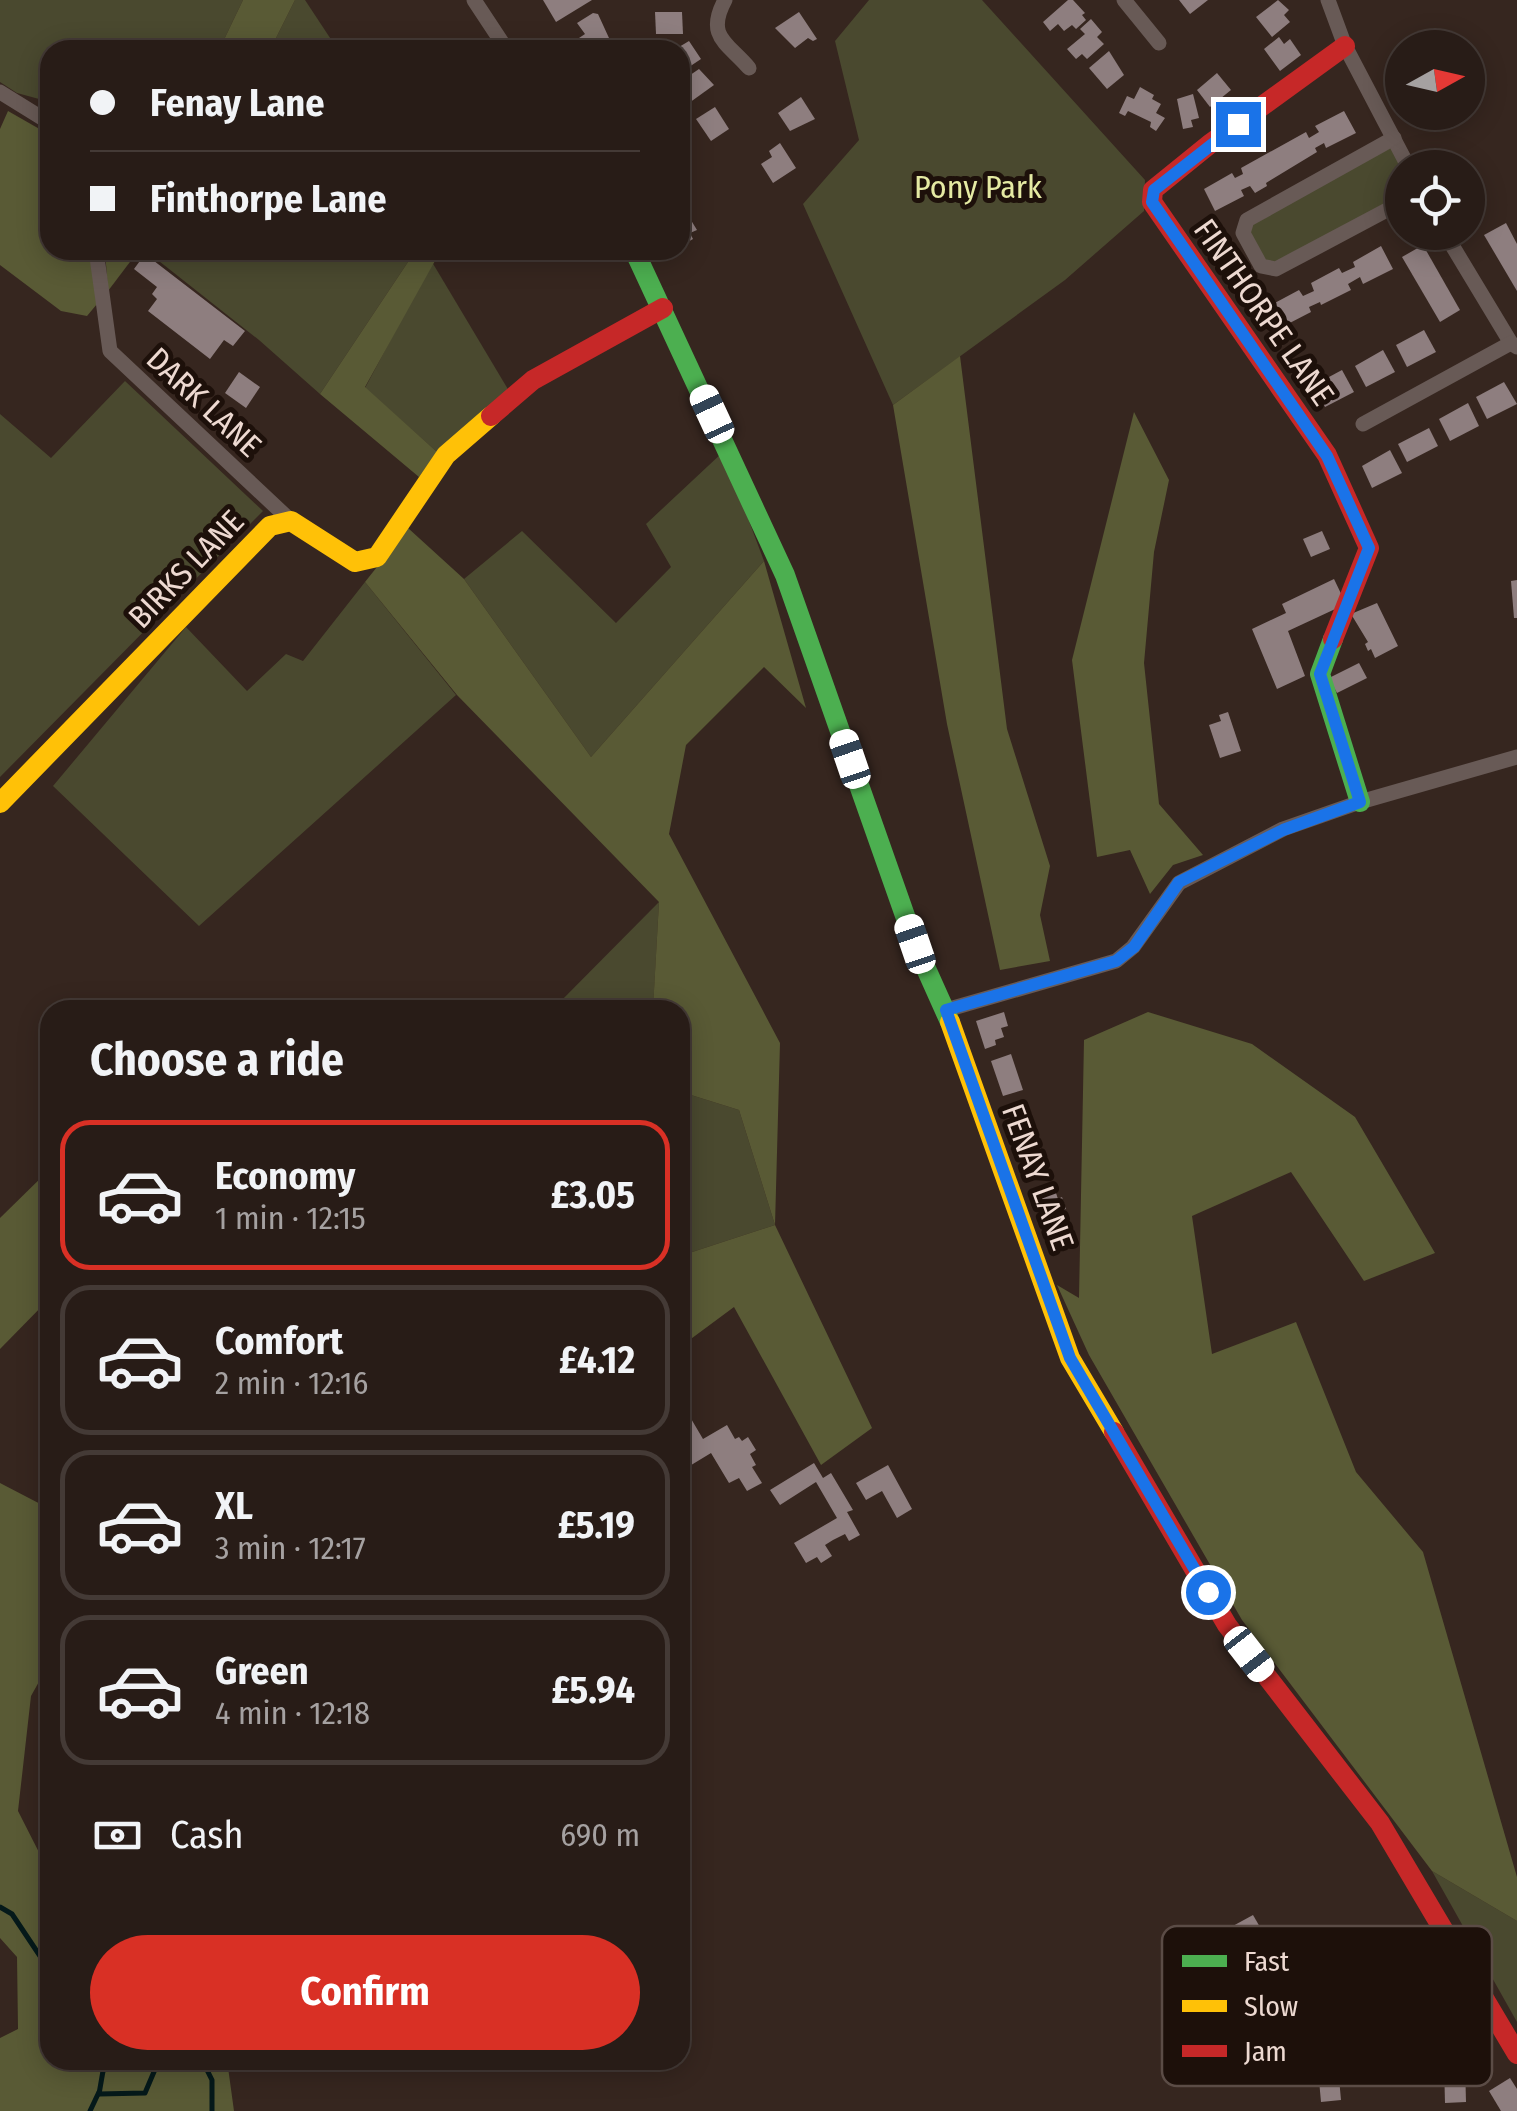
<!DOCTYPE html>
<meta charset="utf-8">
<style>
body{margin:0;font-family:"Fira Sans Condensed",sans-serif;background:#302520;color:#f1f3f6;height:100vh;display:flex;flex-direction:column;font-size:38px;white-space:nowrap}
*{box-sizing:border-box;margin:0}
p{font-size:32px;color:#a5a1a1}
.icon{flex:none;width:55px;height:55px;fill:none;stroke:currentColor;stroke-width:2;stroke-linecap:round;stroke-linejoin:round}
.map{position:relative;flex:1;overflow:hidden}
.sheet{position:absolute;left:40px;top:1000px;width:650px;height:1070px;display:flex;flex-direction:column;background:#281c17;border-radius:30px;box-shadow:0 5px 25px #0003,0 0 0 2px #443a36}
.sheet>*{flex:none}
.hud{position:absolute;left:40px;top:40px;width:650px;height:220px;border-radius:30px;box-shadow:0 5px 25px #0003,0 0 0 2px #443a36;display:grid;align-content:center;height:220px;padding:0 50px;background:#281c17}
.needle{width:65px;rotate:82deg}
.tools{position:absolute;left:1385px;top:30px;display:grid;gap:20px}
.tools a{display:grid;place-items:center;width:100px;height:100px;border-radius:50%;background:#281c17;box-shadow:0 5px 25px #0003,0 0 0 2px #443a36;font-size:50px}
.end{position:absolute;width:45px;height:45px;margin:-22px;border:12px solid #1a73e8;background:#fff;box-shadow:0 0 0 5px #fff}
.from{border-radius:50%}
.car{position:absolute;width:30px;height:60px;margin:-30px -15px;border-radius:12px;box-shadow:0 0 8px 2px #0007;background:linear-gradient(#fff 24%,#345 0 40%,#fff 0 76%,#345 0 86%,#fff 0)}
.hud b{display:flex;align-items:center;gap:35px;height:95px;font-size:38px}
.hud b+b{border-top:2px solid #443a36}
.hud i{width:25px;height:25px;background:#f1f3f6}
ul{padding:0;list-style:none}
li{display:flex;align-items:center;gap:30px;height:150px;margin:0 20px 15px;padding:0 30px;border:5px solid #443a36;border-radius:30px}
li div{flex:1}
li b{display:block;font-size:38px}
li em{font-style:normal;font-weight:700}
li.selected{border-color:#d93025}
li>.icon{width:90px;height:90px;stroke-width:1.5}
h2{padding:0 50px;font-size:45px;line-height:120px}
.pay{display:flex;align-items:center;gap:25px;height:110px;padding:0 50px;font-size:38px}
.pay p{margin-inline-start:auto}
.button{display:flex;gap:20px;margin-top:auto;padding:20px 50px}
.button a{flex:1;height:115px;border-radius:60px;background:#d93025;color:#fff;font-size:40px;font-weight:700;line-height:115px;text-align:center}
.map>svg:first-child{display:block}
.green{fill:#4a492f}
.forest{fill:#595a35}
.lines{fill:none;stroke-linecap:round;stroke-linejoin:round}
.stream{stroke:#05191a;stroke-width:5}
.building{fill:#8e7e7f}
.street{stroke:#685a56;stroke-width:15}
.fast{stroke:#4caf50;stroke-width:20}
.slow{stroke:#ffc107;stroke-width:20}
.jam{stroke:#c62828;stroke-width:20}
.route{stroke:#1a73e8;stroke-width:12}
.labels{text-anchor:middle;stroke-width:10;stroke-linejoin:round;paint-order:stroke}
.park-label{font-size:32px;fill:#e5eaa3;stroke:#1d100a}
.street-label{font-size:32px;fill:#edd9d1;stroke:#1d100a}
.key{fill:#1d100a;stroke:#5b4c46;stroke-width:2.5}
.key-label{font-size:28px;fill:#edd9d1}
</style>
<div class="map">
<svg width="1517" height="2111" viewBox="0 0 1517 2111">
<rect width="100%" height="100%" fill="#36261f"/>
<g class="green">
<polygon points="0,0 243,0 219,50 50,50 50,102 17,93 0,82"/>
<polygon points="295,0 305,0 338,50 270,50"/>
<polygon points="869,0 982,0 1145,180 1144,211 1065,280 893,405 803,204 859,140 835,41"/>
<polygon points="1394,138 1402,168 1402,202 1276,269 1261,266 1247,220"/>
<polygon points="145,250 416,250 320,394 259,340"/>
<polygon points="432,262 509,391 437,452 365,388"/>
<polygon points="125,381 263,511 0,777 0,414 51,458"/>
<polygon points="723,452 764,561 591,757 464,579 522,531 616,623 671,567 646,524"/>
<polygon points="365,582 456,695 199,926 53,786 186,627 247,691 286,654 303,661"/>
<polygon points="659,902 653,1010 552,1010"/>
<polygon points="680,1071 691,1095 739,1110 775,1225 680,1256"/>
<polygon points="1432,1871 1517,1921 1517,2022"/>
</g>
<g class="forest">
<polygon points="243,0 295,0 270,50 219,50"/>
<polygon points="8,111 50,135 50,250 90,250 97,304 87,316 61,311 0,265 0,129"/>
<polygon points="105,250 139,250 108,291"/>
<polygon points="416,250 441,250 365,387 437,452 419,477 320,394"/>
<polygon points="960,356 1007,729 1050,866 1040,915 1050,961 1000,970 947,724 893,405"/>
<polygon points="1134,412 1169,480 1154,552 1144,663 1159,804 1203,855 1173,865 1150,894 1130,850 1097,857 1072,660"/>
<polygon points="408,528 464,579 591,757 764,561 806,708 764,667 686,745 669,834 780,1043 775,1225 872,1428 821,1465 734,1307 680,1347 680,1256 775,1225 739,1110 691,1095 680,1071 680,1010 653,1008 659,902 457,695 365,582"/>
<polygon points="1148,1012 1252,1044 1355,1117 1435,1253 1364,1281 1291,1172 1192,1216 1212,1354 1296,1322 1356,1472 1423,1552 1517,1877 1517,1921 1432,1871 1242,1620 1089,1355 1057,1285 1079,1298 1084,1040"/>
<polygon points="50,1169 50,1298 0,1349 0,1218"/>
<polygon points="0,1483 50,1509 50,1662 31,1696 18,1811 50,1874 50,2060 227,2060 234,2111 0,2111 0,2038 18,2029 17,1957 0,1938"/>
</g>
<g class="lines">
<g class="stream">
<polyline points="0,1907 12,1914 50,1971"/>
<polyline points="120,2060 103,2071 99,2094 145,2093 159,2060"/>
<polyline points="202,2060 212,2080 212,2111"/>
<polyline points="90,2111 99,2092"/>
</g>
</g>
<g class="building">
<polygon points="543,0 592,0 556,22"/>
<polygon points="1068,0 1073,0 1085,13 1082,15 1086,20 1076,29 1072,25 1064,31 1058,24 1050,31 1043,22"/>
<polygon points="1179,0 1208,0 1190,14"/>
<polygon points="1278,0 1289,10 1284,15 1290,22 1272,37 1256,17"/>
<polygon points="655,12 682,12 683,34 656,34"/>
<polygon points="799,12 817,39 813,41 808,38 795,48 775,28"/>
<polygon points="593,13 598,14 609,38 586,50 579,38 585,34 577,23"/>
<polygon points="1091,19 1102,32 1097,37 1104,44 1087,59 1082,54 1076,59 1067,49 1085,34 1080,29"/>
<polygon points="1279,37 1284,44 1290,39 1301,55 1280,71 1264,49"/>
<polygon points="689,41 701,59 680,73 680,50 674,50"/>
<polygon points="1109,51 1124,75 1107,89 1089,68"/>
<polygon points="699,69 714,85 689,103 680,89 680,82"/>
<polygon points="1217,73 1231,90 1210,107 1197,90"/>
<polygon points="1140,87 1154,95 1152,99 1161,104 1156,113 1165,118 1156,131 1150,127 1151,122 1128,111 1125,116 1119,113 1127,96 1134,99"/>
<polygon points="1193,94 1199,118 1191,120 1193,127 1183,129 1177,99"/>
<polygon points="801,97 815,119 790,131 778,113"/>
<polygon points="715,107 729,129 711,141 696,119"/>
<polygon points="1344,111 1356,133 1326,148 1324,143 1315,148 1317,152 1266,183 1267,186 1255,193 1250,186 1241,190 1244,196 1215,211 1204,189 1232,173 1235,178 1243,174 1241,168 1306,132 1309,138 1319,132 1315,126"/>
<polygon points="780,143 796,168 773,183 761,164 772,157 769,151"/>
<polygon points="686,212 697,230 690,233 693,239 686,243 680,240 680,216"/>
<polygon points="1506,223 1517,244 1517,291 1484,235"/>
<polygon points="1423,245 1460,310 1440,322 1402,257"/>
<polygon points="1381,246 1393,269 1363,284 1360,277 1348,284 1351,290 1321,305 1320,302 1309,307 1311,312 1282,327 1271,305 1299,290 1303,296 1314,291 1311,283 1339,268 1342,273 1355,267 1353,262"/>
<polygon points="145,254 245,331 233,346 224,340 210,359 148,311 157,299 152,294 157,287 134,269"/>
<polygon points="1424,330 1436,352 1407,367 1396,345"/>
<polygon points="1383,350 1395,372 1366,387 1355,366"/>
<polygon points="1342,370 1354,392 1325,407 1314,385"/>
<polygon points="239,372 260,387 246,408 225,393"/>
<polygon points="1504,382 1517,404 1487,419 1476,397"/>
<polygon points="1468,403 1479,426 1450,441 1439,419"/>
<polygon points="1429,428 1438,446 1407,462 1398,444"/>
<polygon points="1390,450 1402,473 1372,488 1362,466"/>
<polygon points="1322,531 1330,549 1311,557 1303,539"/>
<polygon points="1334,579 1346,604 1288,631 1305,676 1277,689 1252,629 1286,613 1282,604"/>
<polygon points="1517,580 1517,618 1514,618 1511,581"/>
<polygon points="1377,603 1398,646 1375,658 1371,649 1368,651 1365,644 1368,642 1351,614"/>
<polygon points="1359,663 1367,678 1337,693 1329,678"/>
<polygon points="1228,712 1241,751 1220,758 1209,725 1221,721 1219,715"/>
<polygon points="1004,1012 1008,1026 1001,1028 1004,1037 995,1040 996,1045 985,1049 976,1021"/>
<polygon points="1011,1054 1023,1090 1003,1096 991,1061"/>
<polygon points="1032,1122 1044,1158 1023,1163 1012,1128"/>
<polygon points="1053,1184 1058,1199 1062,1197 1066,1209 1061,1210 1065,1221 1044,1228 1032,1192"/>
<polygon points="680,1400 703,1439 727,1425 735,1439 739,1437 742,1441 748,1437 756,1450 750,1454 756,1465 752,1467 762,1483 747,1491 739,1478 729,1483 711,1453 683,1470"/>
<polygon points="814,1463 823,1478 831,1473 853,1510 847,1512 860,1535 849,1541 845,1534 833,1540 825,1545 832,1556 821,1563 817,1557 806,1563 794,1543 837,1518 816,1482 780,1505 770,1490"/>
<polygon points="888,1465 912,1509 897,1518 882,1491 866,1500 856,1483"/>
<polygon points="1253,1915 1264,1934 1230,1952 1220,1933"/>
<polygon points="1374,2044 1376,2057 1370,2058 1372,2074 1339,2078 1341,2100 1321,2102 1319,2080 1329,2079 1327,2061 1347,2059 1346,2047"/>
<polygon points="1465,2064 1466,2102 1445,2103 1444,2065"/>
<polygon points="1510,2078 1517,2089 1517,2111 1501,2111 1489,2091"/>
</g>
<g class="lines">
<g class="street">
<polyline points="474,0 507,50"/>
<path d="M725,0C705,37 728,43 749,68"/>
<polyline points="1124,0 1159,43"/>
<polyline points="1328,0 1345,46 1409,168"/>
<polyline points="0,92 50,123"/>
<polyline points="1394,138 1247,220 1243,233 1261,266 1276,269 1402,202"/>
<polyline points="1444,232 1511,343 1517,347"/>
<polyline points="96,250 110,351 291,521"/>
<polyline points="1363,424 1511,343"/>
<polyline points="946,1010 1116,961 1133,947 1179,883 1283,829 1360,802 1517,757"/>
</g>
<g class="fast">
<polyline points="634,250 785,575 915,944 950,1022"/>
<polyline points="1333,639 1320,674 1360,802"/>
</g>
<g class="slow">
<polyline points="0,803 270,526 291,521 355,562 377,557 446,455 491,416"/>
<polyline points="950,1022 1070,1358 1114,1432"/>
</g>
<g class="jam">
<polyline points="491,416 533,380 663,308"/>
<polyline points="1333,639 1369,548 1327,455 1152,202 1153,190 1211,143 1345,46"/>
<polyline points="1114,1432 1227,1625 1380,1823 1517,2054"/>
</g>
</g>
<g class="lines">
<polyline class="route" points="1208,1592 1070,1358 946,1010 1116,961 1134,947 1179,882 1283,830 1360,802 1320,674 1369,548 1327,456 1152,202 1154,190 1238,124"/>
</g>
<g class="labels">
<g class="park-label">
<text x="978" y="198">Pony Park</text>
</g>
<g class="street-label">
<text transform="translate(1264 312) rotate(55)" y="11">FINTHORPE LANE</text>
<text transform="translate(204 402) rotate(43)" y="11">DARK LANE</text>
<text transform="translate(186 569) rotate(-46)" y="11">BIRKS LANE</text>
<text transform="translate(1038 1177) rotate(70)" y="11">FENAY LANE</text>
</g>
</g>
<rect x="1162" y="1926" width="330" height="160" rx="15" class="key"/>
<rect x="1182" y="1955" width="45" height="12" fill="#4caf50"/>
<rect x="1182" y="2000" width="45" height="12" fill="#ffc107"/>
<rect x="1182" y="2045" width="45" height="12" fill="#c62828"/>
<g class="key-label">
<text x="1244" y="1971">Fast</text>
<text x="1244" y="2016">Slow</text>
<text x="1244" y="2061">Jam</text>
</g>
</svg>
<div class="tools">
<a><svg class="needle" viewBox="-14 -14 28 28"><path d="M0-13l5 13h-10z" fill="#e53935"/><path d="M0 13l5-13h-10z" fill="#a5a1a1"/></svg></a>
<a><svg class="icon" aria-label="locate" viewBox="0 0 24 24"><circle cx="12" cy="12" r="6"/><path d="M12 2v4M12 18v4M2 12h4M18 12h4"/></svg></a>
</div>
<i class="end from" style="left:1208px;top:1592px"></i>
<i class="end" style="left:1238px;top:124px"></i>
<i class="car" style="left:712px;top:414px;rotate:335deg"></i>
<i class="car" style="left:850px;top:759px;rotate:341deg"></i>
<i class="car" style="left:915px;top:944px;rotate:341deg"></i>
<i class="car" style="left:1249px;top:1654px;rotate:142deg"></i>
<div class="hud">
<b><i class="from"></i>Fenay Lane</b>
<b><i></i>Finthorpe Lane</b>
</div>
<section class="sheet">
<h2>Choose a ride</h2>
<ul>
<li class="selected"><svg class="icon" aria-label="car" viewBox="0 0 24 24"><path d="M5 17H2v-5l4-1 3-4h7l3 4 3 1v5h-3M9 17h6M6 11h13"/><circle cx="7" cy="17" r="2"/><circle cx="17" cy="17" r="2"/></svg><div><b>Economy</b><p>1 min · 12:15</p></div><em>£3.05</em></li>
<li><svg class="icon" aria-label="car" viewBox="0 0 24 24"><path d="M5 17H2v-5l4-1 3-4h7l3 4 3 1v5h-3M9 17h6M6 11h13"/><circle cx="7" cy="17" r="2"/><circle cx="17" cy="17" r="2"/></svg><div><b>Comfort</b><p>2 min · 12:16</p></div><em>£4.12</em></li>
<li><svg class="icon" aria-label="car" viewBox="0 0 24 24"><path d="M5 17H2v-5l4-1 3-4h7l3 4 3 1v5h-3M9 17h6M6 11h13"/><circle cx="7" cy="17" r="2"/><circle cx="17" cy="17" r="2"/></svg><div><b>XL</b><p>3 min · 12:17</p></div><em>£5.19</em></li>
<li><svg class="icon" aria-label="car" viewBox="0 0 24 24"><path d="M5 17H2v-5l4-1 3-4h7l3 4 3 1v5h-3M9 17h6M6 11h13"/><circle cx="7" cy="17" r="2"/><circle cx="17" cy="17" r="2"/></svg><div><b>Green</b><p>4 min · 12:18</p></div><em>£5.94</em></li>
</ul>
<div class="pay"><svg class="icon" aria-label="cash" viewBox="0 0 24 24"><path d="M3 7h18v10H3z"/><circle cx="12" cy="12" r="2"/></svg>Cash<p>690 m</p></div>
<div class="button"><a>Confirm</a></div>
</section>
</div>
